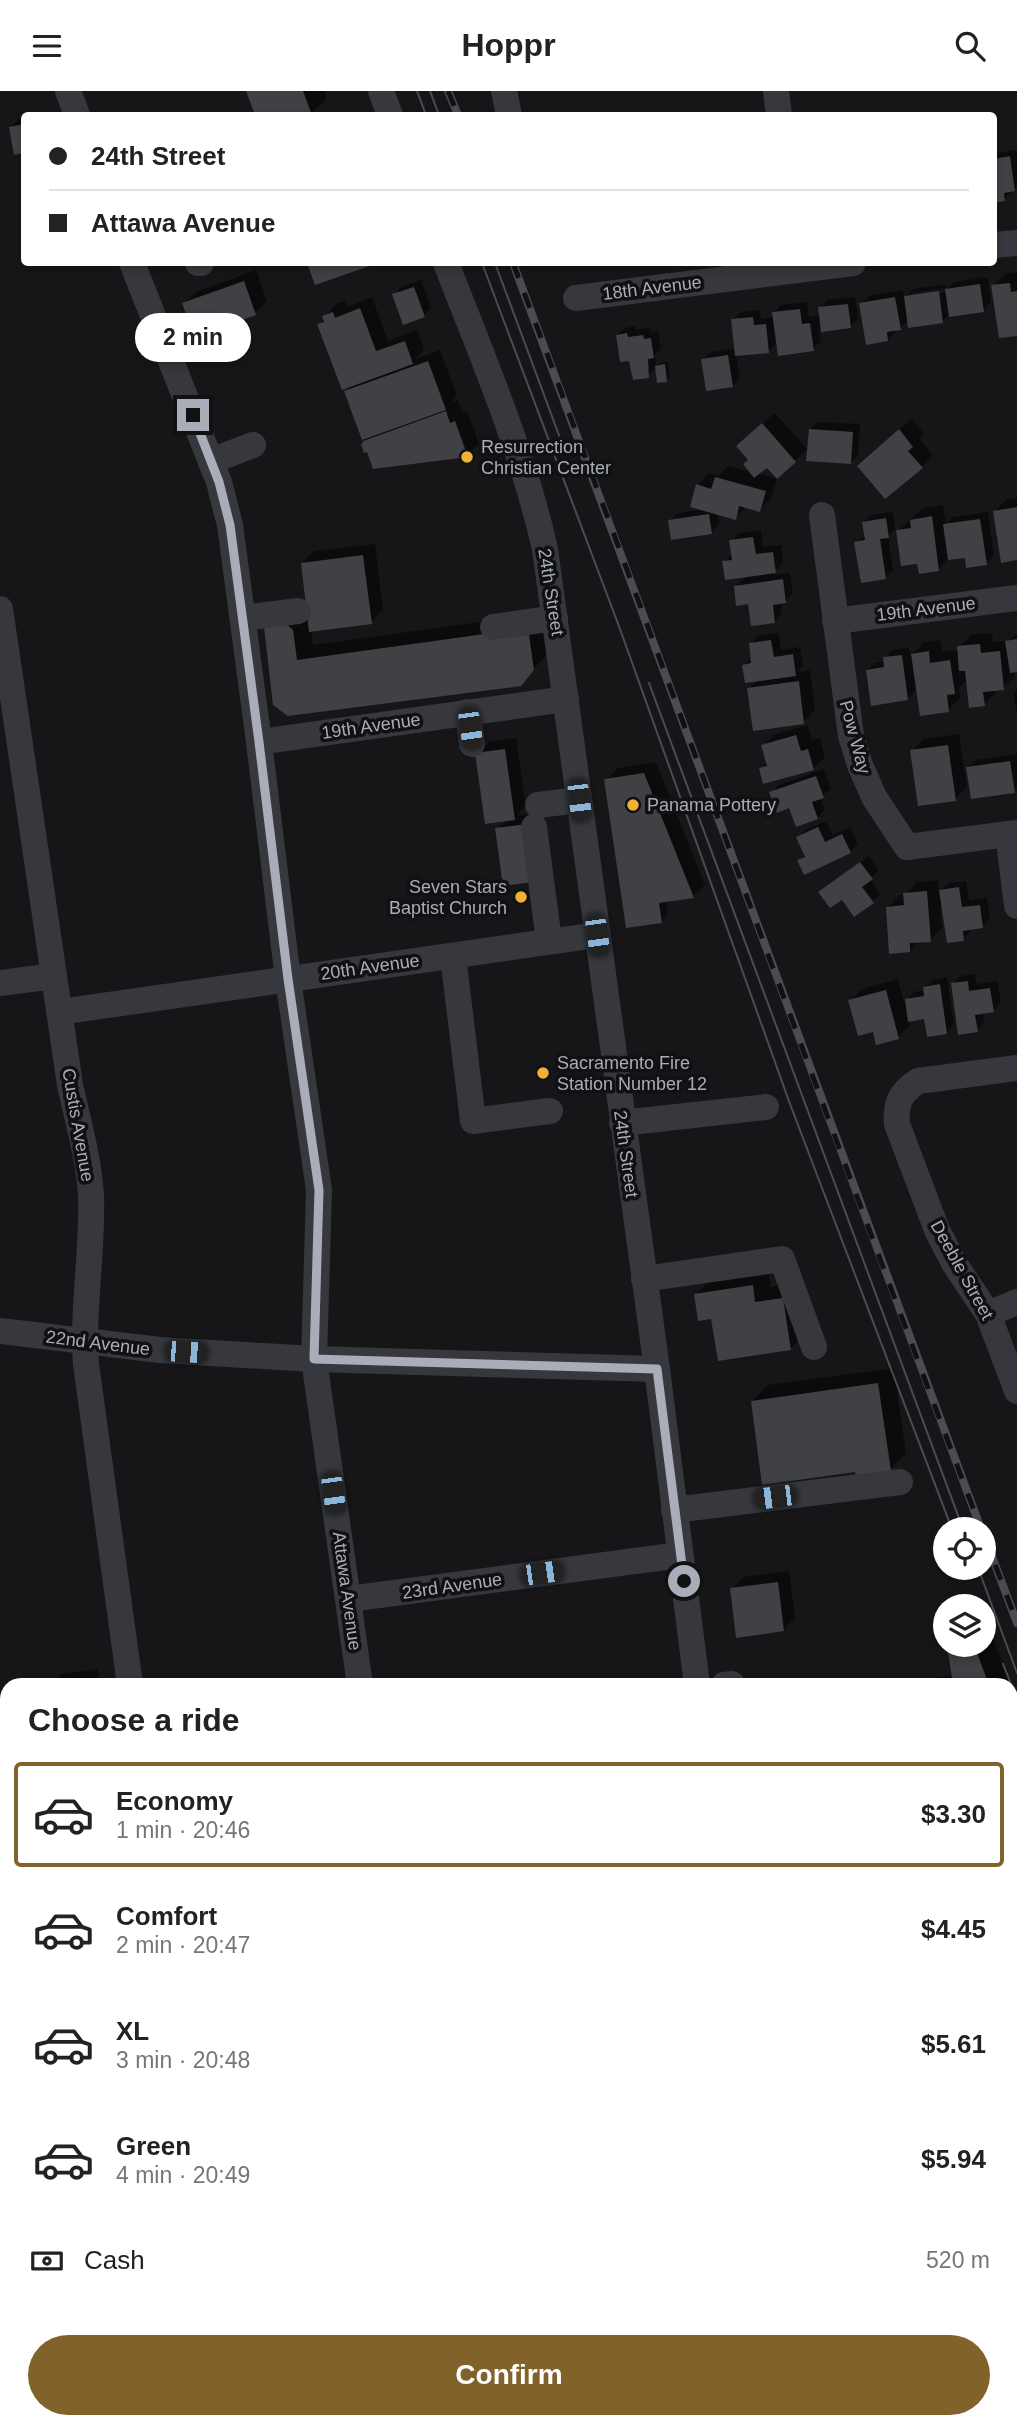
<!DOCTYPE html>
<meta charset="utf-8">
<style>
body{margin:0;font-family:Helvetica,sans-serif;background:#f2f2f2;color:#222;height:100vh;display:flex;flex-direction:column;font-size:26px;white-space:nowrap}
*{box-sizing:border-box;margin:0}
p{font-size:23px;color:#767676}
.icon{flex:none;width:38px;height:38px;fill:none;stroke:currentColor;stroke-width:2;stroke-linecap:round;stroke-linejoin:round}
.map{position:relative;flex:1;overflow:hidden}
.side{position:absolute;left:0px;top:1587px;width:1018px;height:751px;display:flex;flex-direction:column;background:#fff;border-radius:21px 21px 0 0;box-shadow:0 4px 10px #0003}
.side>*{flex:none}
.guide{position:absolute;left:21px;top:21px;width:976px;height:154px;border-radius:7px;box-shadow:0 4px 10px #0003;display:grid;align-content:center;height:154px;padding:0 28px;background:#fff}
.controls{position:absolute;left:933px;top:1426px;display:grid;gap:14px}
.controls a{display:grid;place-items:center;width:63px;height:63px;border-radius:50%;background:#fff;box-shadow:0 4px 10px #0003;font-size:35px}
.end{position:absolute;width:32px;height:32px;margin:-16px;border:9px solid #a8adb8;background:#111;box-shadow:0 0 0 4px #111}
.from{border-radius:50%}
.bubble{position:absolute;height:49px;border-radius:24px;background:#fff;box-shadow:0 4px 10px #0003;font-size:23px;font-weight:700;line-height:49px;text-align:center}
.car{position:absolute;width:21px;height:42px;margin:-21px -10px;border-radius:9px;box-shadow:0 0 5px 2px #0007;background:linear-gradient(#222 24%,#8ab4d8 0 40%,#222 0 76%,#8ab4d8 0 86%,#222 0)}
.guide b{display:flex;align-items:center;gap:24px;height:66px;font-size:26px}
.guide b+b{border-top:2px solid #e0e0e0}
.guide i{width:18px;height:18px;background:#222}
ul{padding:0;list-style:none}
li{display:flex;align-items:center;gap:21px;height:105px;margin:0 14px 10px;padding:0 14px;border:4px solid transparent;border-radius:7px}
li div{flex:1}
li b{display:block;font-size:26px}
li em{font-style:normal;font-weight:700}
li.selected{border-color:#80622a}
li>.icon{width:63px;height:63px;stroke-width:1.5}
h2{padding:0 28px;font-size:32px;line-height:84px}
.pay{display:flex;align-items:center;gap:18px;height:77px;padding:0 28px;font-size:26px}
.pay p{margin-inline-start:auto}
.button{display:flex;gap:14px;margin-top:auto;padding:14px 28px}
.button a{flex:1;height:80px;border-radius:42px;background:#80622a;color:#fff;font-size:28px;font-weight:700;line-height:80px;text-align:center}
header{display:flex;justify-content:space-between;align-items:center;height:91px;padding:0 28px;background:#fff;font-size:32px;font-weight:700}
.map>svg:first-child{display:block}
.shadow{fill:#0007}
.building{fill:#404145}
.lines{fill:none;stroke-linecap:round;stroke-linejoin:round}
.minor{stroke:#37383d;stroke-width:26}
.tram{stroke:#4a4c52;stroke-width:2}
.rail-casing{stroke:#4a4c52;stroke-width:8}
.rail{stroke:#111113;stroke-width:5;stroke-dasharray:16;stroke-linecap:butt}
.route{stroke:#a8adb8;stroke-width:9}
.poi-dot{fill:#f2b134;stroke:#111113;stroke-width:2.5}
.labels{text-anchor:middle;stroke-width:7;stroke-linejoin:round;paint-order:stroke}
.street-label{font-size:18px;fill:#a8adb8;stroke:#111113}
.poi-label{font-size:18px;fill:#a8adb8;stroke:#111113;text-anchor:start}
</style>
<header><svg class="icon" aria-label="menu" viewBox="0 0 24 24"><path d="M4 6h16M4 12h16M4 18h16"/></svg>Hoppr<svg class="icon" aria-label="search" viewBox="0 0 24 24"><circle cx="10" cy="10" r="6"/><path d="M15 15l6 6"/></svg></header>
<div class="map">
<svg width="1017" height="2337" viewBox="0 0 1017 2337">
<rect width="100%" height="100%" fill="#161618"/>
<g class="shadow">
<polygon points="248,0 325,0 327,8 309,24 257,24"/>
<polygon points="24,27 24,60 15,62 11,36 19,28"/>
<polygon points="1017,59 1017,96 1004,108 994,110 994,62"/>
<polygon points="309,172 374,172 316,192"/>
<polygon points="256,179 267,210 255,222 184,213 196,201"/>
<polygon points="1017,181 1017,243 993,195 1005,183"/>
<polygon points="988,186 991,211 983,219 949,224 942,230 909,228 900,238 895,238 895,241 888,249 861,213 869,205 903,199 904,207 913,198 946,193 947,197 912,202 912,206 948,201 947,198 954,191"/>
<polygon points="421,189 431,217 424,225 394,204 401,196"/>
<polygon points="372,206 388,250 417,239 424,259 416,268 440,259 457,305 450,312 458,309 462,321 467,320 479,353 467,364 365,352 346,301 354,292 319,234 336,213 345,210 347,216"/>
<polygon points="855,206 858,228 850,236 819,239 821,250 813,258 777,251 769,260 736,263 740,287 732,295 703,269 711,261 736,257 733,229 741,221 760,219 761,228 774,226 774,222 781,214 807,211 809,226 821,224 820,217 828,209"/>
<polygon points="635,235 636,239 650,237 651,242 658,240 661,258 655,263 656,276 660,272 668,271 670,286 666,289 656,276 648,285 630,268 617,244 625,237"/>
<polygon points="775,322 807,358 795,370 767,374 757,382 777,388 771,407 759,419 747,415 735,427 717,422 719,433 711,441 670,430 678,422 704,418 697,394 709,382 718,385 728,375 751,381 750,343"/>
<polygon points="912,328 924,343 919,347 933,364 922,376 871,363"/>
<polygon points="818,331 860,333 858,364 850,372 810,338"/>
<polygon points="1017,407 1017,468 995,420 1007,408"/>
<polygon points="943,414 946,433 953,426 988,421 994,464 986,472 967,465 950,467 938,478 919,471 898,440 923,417"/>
<polygon points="893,421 895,438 888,445 893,479 885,487 856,452 866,444 864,431 872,424"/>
<polygon points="761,439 763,456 781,454 783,472 772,484 790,482 793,502 785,510 781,511 782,522 775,530 750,511 735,496 747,484 724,471 733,463 731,450 739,442"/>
<polygon points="375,453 383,519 371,531 311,539 313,554 544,522 549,561 520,593 289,624 282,520 309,523 302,472 314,460"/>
<polygon points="779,542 781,559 800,556 803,575 797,581 810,579 815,619 803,631 749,598 759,588 744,574 752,566 751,553 758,545"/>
<polygon points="992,542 993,551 1008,550 1017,543 1017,580 1014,580 1015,585 1003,597 995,598 996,602 984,614 968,588 959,597 960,607 948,619 918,597 907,608 868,579 875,572 886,570 885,567 893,559 909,557 910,566 924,551 940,549 942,561 959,559 959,556 971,544"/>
<polygon points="1017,598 1017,619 1016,619 1014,602"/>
<polygon points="808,634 812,649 820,647 825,666 813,678 761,678 768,671 763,655 775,643"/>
<polygon points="959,643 967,696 955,708 912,660 924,648"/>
<polygon points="516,647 526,715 516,725 538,722 533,789 497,738 507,728 477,663 489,651"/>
<polygon points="1017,663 1017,697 1014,700 968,676 976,669"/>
<polygon points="656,671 705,794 693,805 666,809 668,823 661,831 606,689 618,677"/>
<polygon points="824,678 831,698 820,706 825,719 817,727 790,715 771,702 779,694"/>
<polygon points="826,730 833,744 850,736 858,753 850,761 799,770 805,763 798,747 806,739"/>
<polygon points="869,765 879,779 870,788 880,803 872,811 820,801"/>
<polygon points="938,789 939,801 949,792 966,790 969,809 987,807 990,827 982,835 970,837 971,840 963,848 943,815 940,815 942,837 930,849 919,850 910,860 888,816 900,804 905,804 917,791"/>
<polygon points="975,883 977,893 997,890 1001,912 993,920 983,921 984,932 977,939 953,893 960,885"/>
<polygon points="947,886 954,934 947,942 926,926 909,929 910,934 898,946 874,939 850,910 862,898 898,888 904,911 914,901 925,899 925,896 933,889"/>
<polygon points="768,1179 771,1196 798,1192 806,1242 790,1258 713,1226 696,1203 712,1187"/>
<polygon points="894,1277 906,1362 890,1378 752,1310 768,1294"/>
<polygon points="789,1480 795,1527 783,1539 732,1498 744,1486"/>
<polygon points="988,1534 1011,1594 889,1594 954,1584 949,1554 984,1554 984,1535"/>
<polygon points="98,1578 100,1594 50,1594 61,1583"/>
<polygon points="1012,1595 1017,1609 1017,1737 1012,1738"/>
<polygon points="7,1641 7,1667 2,1667 3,1682 0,1685 0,1642"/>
<polygon points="7,1707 7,1737 0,1738 0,1708"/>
<polygon points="1017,1771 1017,1854 1012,1855 1012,1772"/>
<polygon points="1012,1903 1017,1945 1017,1986 1012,1992"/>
<polygon points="1017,2138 1017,2272 1012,2273 1012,2139"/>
</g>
<g class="building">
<polygon points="246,0 303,0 312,24 255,24"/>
<polygon points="24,33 24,62 14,64 9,36"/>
<polygon points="1010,65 1015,100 1004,102 1005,110 994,112 994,68"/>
<polygon points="307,172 378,172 315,194"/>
<polygon points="244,190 256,224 194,246 182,212"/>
<polygon points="1010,192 1011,201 1017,200 1017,245 999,247 991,194"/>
<polygon points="980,193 984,221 949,226 945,198"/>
<polygon points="414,196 425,226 403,234 392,203"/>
<polygon points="939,200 943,232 908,237 904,205"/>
<polygon points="895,206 901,239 887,241 888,250 866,254 859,212"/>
<polygon points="848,213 851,237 821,241 818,216"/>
<polygon points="360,217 376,260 405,250 413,273 342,299 317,233 324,231 322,225 333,221 335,227"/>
<polygon points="800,218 802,233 810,232 814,260 778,265 772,221"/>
<polygon points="753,226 754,234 766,233 769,262 735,265 731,228"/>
<polygon points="627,242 628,246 643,244 644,248 651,247 654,267 648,268 649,287 633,289 629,270 620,271 616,244"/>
<polygon points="728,264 733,296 706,300 701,268"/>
<polygon points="428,270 446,319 362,349 344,300"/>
<polygon points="665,273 667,291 657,292 655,275"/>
<polygon points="446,320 450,332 455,330 468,366 373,378 367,361 364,362 361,353 363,352 363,350"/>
<polygon points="762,332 796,371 777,388 767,377 754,387 743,373 748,369 736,355"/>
<polygon points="809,338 853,341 851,373 806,370"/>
<polygon points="899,338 913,356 908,360 923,377 885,408 857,375"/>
<polygon points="715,386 766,400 760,421 739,415 736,429 690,416 696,393 711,398"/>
<polygon points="1017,416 1017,469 1001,472 993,420"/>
<polygon points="709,423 712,443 671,449 668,429"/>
<polygon points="932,425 939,480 919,483 917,473 901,475 896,439 911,437 910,429"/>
<polygon points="886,427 889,447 880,448 886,488 861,492 854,451 865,449 862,431"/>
<polygon points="980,428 987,474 966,477 965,467 948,469 943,433"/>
<polygon points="753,446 756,463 773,461 776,482 725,489 722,470 732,469 729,449"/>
<polygon points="363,464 372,533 309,541 301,472"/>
<polygon points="783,488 786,512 773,514 775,532 751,535 748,513 736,515 734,495"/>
<polygon points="286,533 293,539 297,569 528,537 534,579 521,595 288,625 273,614 264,536"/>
<polygon points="1017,548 1017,581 1010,582 1005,550"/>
<polygon points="771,549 774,566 793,563 796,585 745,592 742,574 751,572 749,552"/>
<polygon points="980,553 981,562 1000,560 1004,599 983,601 985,615 969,617 965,580 959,580 957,555"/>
<polygon points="929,560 930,572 950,569 955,603 947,604 949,621 920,625 911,563"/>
<polygon points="902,564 908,609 871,615 866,579 884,576 883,566"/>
<polygon points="799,590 804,633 753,640 747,597"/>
<polygon points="796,644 801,660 808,658 814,679 763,693 759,677 767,675 761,654"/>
<polygon points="948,654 956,710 918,715 910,659"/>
<polygon points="505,658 515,729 485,733 475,662"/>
<polygon points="1010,670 1015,702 971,708 966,676"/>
<polygon points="644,682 694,807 659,812 662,832 626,837 604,688"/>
<polygon points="816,685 824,707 812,711 818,728 796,736 789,717 777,722 769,701"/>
<polygon points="527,733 534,791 503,795 495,737"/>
<polygon points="818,736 825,751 842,743 851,762 804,784 797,769 805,766 796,746"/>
<polygon points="860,771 873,788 862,796 874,812 854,826 842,809 830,817 818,801"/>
<polygon points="959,796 962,816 980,814 983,837 963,840 964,850 947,852 939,799"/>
<polygon points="927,800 931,851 910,852 910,861 889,863 886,816 904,814 903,802"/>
<polygon points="968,890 969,900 990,897 994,921 975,924 978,941 958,944 951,892"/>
<polygon points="940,893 947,943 927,946 924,928 908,931 905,908 924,905 923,896"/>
<polygon points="886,899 899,948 876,954 873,941 858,945 848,909"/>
<polygon points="753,1194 755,1211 783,1207 791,1259 718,1270 711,1228 698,1230 694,1203"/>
<polygon points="878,1292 891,1380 856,1384 855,1381 762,1394 751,1310"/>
<polygon points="778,1491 784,1540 736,1547 730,1497"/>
<polygon points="947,1554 974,1554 989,1594 953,1594"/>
<polygon points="7,1651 7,1669 0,1669 0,1652"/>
<polygon points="1012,1666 1017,1692 1017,1739 1012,1740"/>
<polygon points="7,1713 7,1739 0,1740 0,1714"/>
<polygon points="1017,1783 1017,1856 1012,1857 1012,1784"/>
<polygon points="1017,2151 1017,2274 1012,2275 1012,2152"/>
</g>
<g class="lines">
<g class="minor">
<polyline points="68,0 77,24"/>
<polyline points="381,0 390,24"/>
<polyline points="504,0 509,24"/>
<polyline points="776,0 779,24"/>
<polyline points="994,154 1017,152"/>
<polyline points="132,172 219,391 230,434 259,651 288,888 319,1099 314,1268 360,1594"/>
<polyline points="198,172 201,172"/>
<path d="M446,172C482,265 523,360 545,458L657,1278L697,1594"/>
<polyline points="576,207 853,172"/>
<polyline points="211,370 253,354"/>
<polyline points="822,424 851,645 860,674 874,706 907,756 1017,742"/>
<path d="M0,518L70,994C78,1030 89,1068 91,1105C93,1161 82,1217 86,1273L130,1594"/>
<polyline points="243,527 298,520"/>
<polyline points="835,530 1017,507"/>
<polyline points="493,536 555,527"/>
<polyline points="468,621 472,653"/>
<polyline points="259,651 566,608"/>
<polyline points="538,714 579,709"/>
<polyline points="534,736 549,850"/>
<polyline points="1008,743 1017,815"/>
<polyline points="453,865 473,1030 550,1020"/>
<polyline points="0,892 54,885"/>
<polyline points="59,921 597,844"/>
<path d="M1017,977L918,990C901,1001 895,1012 897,1033L937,1139L954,1172L988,1223L1017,1300"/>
<polyline points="622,1032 766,1016"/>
<polyline points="644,1188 782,1168 814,1256"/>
<polyline points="988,1223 1017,1211"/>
<polyline points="0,1240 160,1259 314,1268 657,1278"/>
<polyline points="674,1419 900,1391"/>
<polyline points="349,1508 680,1464"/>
<polyline points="724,1594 732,1593"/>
<polyline points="0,1775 7,1774"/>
<polyline points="0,2030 7,2029"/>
<polyline points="0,2122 7,2175"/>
<polyline points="1012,2136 1017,2136"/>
<polyline points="27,2331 28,2337"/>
<polyline points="790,2331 790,2337"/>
<polyline points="888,2337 928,2331"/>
</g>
<g class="tram">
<polyline points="417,0 426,24"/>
<polyline points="430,0 439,24"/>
<polyline points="482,172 620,538 790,1013 952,1438"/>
<polyline points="495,172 563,355"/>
<polyline points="649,592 963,1438"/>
<polyline points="978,1477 1017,1582"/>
<polyline points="1003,1573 1017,1608"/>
</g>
<defs>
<g id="rail">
<polyline points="448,0 458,24"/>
<path d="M513,172C671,593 822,1017 981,1438"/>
<polyline points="984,1444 1017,1532"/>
</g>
</defs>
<use href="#rail" class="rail-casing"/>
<use href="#rail" class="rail"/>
</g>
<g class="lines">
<polyline class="route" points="193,324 219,391 230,434 259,651 288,888 319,1099 314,1268 657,1278 684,1490"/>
</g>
<g class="poi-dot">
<circle cx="467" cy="366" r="7"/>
<circle cx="633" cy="714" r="7"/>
<circle cx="521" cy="806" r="7"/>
<circle cx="543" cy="982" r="7"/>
</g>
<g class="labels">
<g class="street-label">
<text transform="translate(652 197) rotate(-7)" y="6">18th Avenue</text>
<text transform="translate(551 501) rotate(81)" y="6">24th Street</text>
<text transform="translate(926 518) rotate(-7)" y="6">19th Avenue</text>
<text transform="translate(371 635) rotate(-8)" y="6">19th Avenue</text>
<text transform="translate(855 646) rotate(75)" y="6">Pow Way</text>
<text transform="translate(370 876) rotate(-8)" y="6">20th Avenue</text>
<text transform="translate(78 1034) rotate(80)" y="6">Custis Avenue</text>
<text transform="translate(626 1063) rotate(82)" y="6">24th Street</text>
<text transform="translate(962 1179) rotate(61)" y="6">Deeble Street</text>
<text transform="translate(98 1252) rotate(7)" y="6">22nd Avenue</text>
<text transform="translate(452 1495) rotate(-8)" y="6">23rd Avenue</text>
<text transform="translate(347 1500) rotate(82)" y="6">Attawa Avenue</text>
</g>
<g class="poi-label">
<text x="481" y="362">Resurrection<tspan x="481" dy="21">Christian Center</tspan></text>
<text x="647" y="720">Panama Pottery</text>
<text x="507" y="802" text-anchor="end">Seven Stars<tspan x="507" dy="21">Baptist Church</tspan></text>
<text x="557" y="978">Sacramento Fire<tspan x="557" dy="21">Station Number 12</tspan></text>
</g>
</g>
</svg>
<div class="controls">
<a><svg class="icon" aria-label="locate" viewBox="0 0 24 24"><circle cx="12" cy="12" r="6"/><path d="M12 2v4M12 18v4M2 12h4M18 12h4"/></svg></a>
<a><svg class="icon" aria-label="layers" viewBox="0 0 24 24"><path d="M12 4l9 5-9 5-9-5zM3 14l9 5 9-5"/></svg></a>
</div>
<i class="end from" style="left:684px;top:1490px"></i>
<i class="end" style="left:193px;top:324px"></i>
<div class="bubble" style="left:135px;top:222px;width:116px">2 min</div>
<i class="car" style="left:470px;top:637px;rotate:172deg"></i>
<i class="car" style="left:579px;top:709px;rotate:173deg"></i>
<i class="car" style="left:597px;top:844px;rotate:172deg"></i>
<i class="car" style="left:186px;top:1261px;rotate:93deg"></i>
<i class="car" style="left:333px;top:1402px;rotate:172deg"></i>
<i class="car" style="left:775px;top:1406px;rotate:263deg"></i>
<i class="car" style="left:542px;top:1482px;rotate:82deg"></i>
<div class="guide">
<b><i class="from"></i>24th Street</b>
<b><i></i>Attawa Avenue</b>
</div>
<section class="side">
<h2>Choose a ride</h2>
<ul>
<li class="selected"><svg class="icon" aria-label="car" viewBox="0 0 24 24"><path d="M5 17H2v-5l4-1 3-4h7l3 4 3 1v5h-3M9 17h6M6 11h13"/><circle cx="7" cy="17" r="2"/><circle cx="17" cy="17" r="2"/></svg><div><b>Economy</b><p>1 min · 20:46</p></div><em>$3.30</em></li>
<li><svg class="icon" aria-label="car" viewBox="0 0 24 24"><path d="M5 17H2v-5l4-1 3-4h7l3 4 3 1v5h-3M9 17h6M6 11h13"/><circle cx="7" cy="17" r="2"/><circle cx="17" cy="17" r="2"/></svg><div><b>Comfort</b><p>2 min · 20:47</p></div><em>$4.45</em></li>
<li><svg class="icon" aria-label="car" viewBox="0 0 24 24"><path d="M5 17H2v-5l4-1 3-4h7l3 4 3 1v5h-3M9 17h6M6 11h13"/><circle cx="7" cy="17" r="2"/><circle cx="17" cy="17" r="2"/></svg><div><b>XL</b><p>3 min · 20:48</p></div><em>$5.61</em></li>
<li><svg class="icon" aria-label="car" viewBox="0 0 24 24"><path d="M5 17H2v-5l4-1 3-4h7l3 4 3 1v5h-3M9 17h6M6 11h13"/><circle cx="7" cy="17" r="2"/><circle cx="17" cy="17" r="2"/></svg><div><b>Green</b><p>4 min · 20:49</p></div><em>$5.94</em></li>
</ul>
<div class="pay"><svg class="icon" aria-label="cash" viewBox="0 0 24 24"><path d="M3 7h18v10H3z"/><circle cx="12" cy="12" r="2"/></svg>Cash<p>520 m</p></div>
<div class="button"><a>Confirm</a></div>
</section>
</div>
